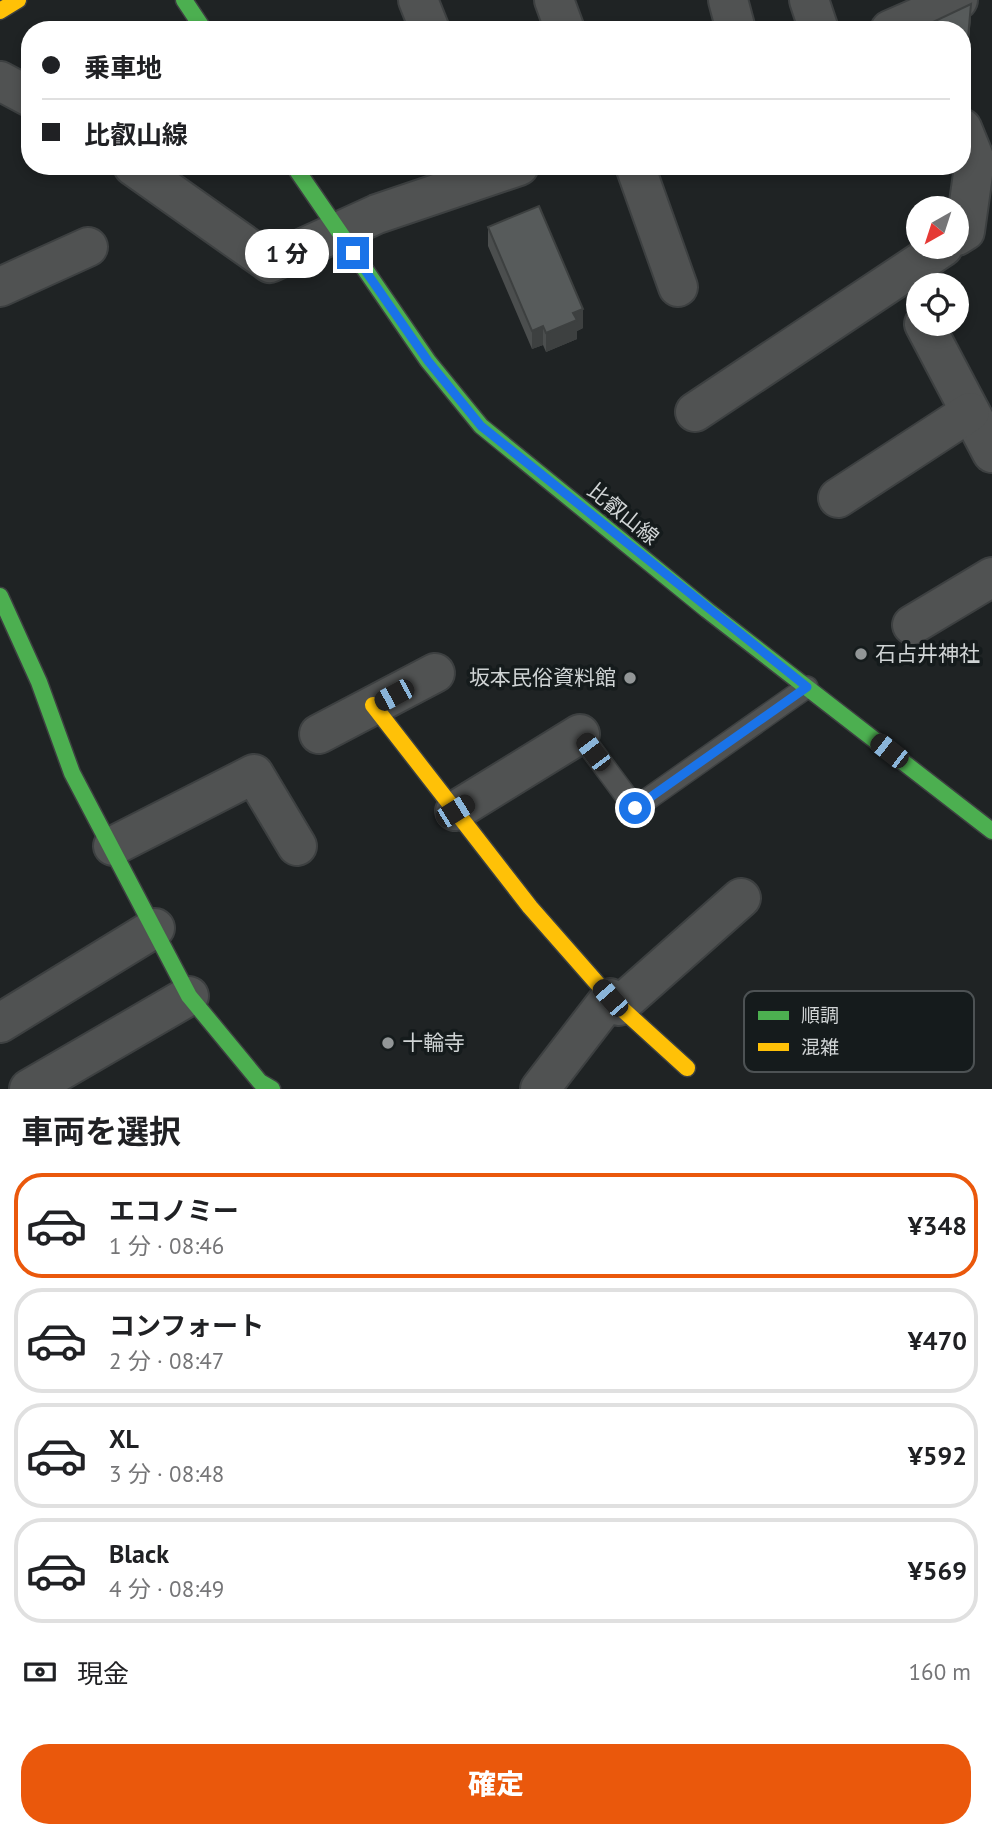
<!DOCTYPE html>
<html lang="ja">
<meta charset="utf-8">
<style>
body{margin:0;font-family:"PT Sans","Noto Sans JP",sans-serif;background:#f6f6f6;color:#202124;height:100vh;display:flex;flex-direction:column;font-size:26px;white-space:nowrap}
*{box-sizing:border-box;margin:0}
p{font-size:23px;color:#757577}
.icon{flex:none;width:38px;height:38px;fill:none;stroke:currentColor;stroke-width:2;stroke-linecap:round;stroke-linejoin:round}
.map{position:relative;height:1089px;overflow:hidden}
.panel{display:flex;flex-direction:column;background:#fff;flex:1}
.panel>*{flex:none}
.guide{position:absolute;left:21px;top:21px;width:950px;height:154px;border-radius:28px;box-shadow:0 4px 10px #0003;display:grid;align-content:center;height:154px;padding:0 21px;background:#fff}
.needle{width:46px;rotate:219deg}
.tools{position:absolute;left:906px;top:196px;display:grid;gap:14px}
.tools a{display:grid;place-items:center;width:63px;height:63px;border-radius:50%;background:#fff;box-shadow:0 4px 10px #0003;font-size:35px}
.end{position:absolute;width:32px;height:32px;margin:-16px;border:9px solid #1a73e8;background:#fff;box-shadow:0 0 0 4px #fff}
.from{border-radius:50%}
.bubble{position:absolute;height:49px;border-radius:24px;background:#fff;box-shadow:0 4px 10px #0003;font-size:23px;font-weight:800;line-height:49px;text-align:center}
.car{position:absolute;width:21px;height:42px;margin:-21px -10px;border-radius:9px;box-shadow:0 0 5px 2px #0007;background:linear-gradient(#222 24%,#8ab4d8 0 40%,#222 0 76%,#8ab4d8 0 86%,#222 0)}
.guide b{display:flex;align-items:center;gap:24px;height:66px;font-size:26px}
.guide b+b{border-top:2px solid #e0e0e0}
.guide i{width:18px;height:18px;background:#202124}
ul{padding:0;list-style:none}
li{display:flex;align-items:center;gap:21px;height:105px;margin:0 14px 10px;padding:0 7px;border:4px solid #e0e0e0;border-radius:28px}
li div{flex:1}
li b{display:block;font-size:26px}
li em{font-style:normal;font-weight:800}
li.current{border-color:#ea580c}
li>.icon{width:63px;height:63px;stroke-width:1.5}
h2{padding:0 21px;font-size:32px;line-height:84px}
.pay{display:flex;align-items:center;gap:18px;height:77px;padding:0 21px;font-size:26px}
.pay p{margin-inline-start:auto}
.button{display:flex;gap:14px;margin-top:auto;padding:14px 21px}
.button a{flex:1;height:80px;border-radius:28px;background:#ea580c;color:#fff;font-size:28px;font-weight:800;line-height:80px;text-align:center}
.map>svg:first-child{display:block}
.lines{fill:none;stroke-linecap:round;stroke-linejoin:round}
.lane-casing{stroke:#3d4041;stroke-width:24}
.street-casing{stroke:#3d4041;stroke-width:42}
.fast-casing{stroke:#3d4041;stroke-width:19}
.slow-casing{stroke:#3d4041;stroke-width:19}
.lane{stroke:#505252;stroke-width:21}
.street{stroke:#505252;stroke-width:38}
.fast{stroke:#4caf50;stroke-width:16}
.slow{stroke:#ffc107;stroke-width:16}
.wall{fill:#4b4e4e}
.shaded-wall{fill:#3d4040}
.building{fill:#575b5b;stroke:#3d4040;stroke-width:2}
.route{stroke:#1a73e8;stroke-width:9}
.poi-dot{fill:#929697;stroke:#151b1c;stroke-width:2.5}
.labels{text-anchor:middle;stroke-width:7;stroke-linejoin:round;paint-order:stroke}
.street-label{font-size:21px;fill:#d0d4d5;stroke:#151b1c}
.poi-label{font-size:21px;fill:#d0d4d5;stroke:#151b1c;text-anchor:start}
.key{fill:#151b1c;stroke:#4d5254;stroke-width:2}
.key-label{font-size:19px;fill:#d0d4d5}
</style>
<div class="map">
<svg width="992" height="1089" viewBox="0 0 992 1089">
<rect width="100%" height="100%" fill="#1f2324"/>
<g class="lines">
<defs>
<polyline id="lane" points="580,734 635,808 807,687"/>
<g id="street">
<polyline points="418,0 430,30"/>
<polyline points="554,0 565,30"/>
<polyline points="728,0 736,30"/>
<polyline points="809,0 819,30"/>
<polyline points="890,30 958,0"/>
<polyline points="0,81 30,97"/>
<polyline points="133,166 270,263 377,214 519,166"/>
<polyline points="635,166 678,287"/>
<polyline points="957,236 965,231 975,160 962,128"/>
<polyline points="0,287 88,247"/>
<polyline points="924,324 992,453"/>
<polyline points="695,412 943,247"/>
<polyline points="838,498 970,412"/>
<polyline points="912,625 992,577"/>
<polyline points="319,734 435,673"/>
<polyline points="455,811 580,734"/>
<polyline points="113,846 254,774 297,846"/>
<polyline points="619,1006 741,898"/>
<polyline points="0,1023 155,928"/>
<polyline points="29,1089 189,996"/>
<polyline points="540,1089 610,998"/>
</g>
<g id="fast">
<polyline points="184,0 204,30"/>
<polyline points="294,166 428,361 481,426 707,610 992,831"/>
<polyline points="0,596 39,682 72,773 189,996 260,1082 272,1089"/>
</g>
<g id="slow">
<polyline points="0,11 18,0"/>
<polyline points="373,705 530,907 610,998 687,1068"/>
</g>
</defs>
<use href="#lane" class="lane-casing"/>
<use href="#street" class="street-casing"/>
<use href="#fast" class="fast-casing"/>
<use href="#slow" class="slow-casing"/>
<use href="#lane" class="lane"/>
<use href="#street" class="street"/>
<use href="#fast" class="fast"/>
<use href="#slow" class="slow"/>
</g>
<g class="wall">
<polygon points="971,17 963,106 962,107 962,30 933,30 933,22"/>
<polygon points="488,227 583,328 577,331 577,339 546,352 543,345 532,349 488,246"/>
</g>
<g class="shaded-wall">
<polygon points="971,4 971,17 963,106 963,93"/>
<polygon points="583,309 583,328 577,331 577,339 546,352 546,333 573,313"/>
<polygon points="543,326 543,345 532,349 532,331"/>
</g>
<g class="building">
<polygon points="971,4 963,93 962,93 962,30 936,30 933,22"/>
<polygon points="539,206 583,309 573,313 577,320 546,333 543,326 532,331 488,227"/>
</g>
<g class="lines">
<polyline class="route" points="353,253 428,361 481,426 807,687 635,808"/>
</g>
<g class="poi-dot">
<circle cx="861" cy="654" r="7"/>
<circle cx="630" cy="678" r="7"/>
<circle cx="388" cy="1043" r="7"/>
</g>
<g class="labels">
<g class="street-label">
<text transform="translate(623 514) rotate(39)" y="7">比叡山線</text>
</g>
<g class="poi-label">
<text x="875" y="661">石占井神社</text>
<text x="616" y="685" text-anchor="end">坂本民俗資料館</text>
<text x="402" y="1050">十輪寺</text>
</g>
</g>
<rect x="744" y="991" width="230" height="81" rx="10" class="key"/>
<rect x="758" y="1011" width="31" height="9" fill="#4caf50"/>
<rect x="758" y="1043" width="31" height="8" fill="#ffc107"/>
<g class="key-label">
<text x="801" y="1022">順調</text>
<text x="801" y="1054">混雑</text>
</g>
</svg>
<div class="tools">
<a><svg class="needle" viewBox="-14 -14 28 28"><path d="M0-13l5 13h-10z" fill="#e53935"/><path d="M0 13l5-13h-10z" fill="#757577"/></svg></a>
<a><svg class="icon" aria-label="locate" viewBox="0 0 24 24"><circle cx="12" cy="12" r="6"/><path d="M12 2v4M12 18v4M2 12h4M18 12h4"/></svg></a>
</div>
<i class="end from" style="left:635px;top:808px"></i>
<i class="end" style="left:353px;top:253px"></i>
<div class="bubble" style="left:245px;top:229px;width:84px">1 分</div>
<i class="car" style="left:394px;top:695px;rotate:242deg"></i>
<i class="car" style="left:889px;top:751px;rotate:308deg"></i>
<i class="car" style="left:593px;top:752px;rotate:323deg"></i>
<i class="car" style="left:455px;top:811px;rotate:58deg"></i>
<i class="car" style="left:610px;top:998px;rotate:319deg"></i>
<div class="guide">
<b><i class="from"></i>乗車地</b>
<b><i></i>比叡山線</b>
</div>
</div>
<section class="panel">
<h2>車両を選択</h2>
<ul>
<li class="current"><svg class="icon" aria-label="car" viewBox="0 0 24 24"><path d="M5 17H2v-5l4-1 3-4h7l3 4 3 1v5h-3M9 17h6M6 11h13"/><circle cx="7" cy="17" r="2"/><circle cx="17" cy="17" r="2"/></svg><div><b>エコノミー</b><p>1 分 · 08:46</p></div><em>¥348</em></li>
<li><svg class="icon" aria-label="car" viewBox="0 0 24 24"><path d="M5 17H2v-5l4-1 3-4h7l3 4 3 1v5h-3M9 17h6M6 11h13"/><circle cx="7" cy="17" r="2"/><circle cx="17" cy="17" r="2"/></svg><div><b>コンフォート</b><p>2 分 · 08:47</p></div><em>¥470</em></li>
<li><svg class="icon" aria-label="car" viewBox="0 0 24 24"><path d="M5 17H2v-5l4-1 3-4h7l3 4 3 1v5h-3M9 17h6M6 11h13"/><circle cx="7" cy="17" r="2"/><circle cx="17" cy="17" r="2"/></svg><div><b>XL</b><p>3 分 · 08:48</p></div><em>¥592</em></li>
<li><svg class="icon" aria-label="car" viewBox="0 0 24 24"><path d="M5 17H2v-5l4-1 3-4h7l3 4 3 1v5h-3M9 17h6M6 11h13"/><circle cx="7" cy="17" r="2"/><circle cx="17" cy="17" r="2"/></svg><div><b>Black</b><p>4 分 · 08:49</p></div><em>¥569</em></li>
</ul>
<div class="pay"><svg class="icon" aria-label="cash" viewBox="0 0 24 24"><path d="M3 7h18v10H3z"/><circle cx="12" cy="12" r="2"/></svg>現金<p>160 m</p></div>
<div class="button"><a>確定</a></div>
</section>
